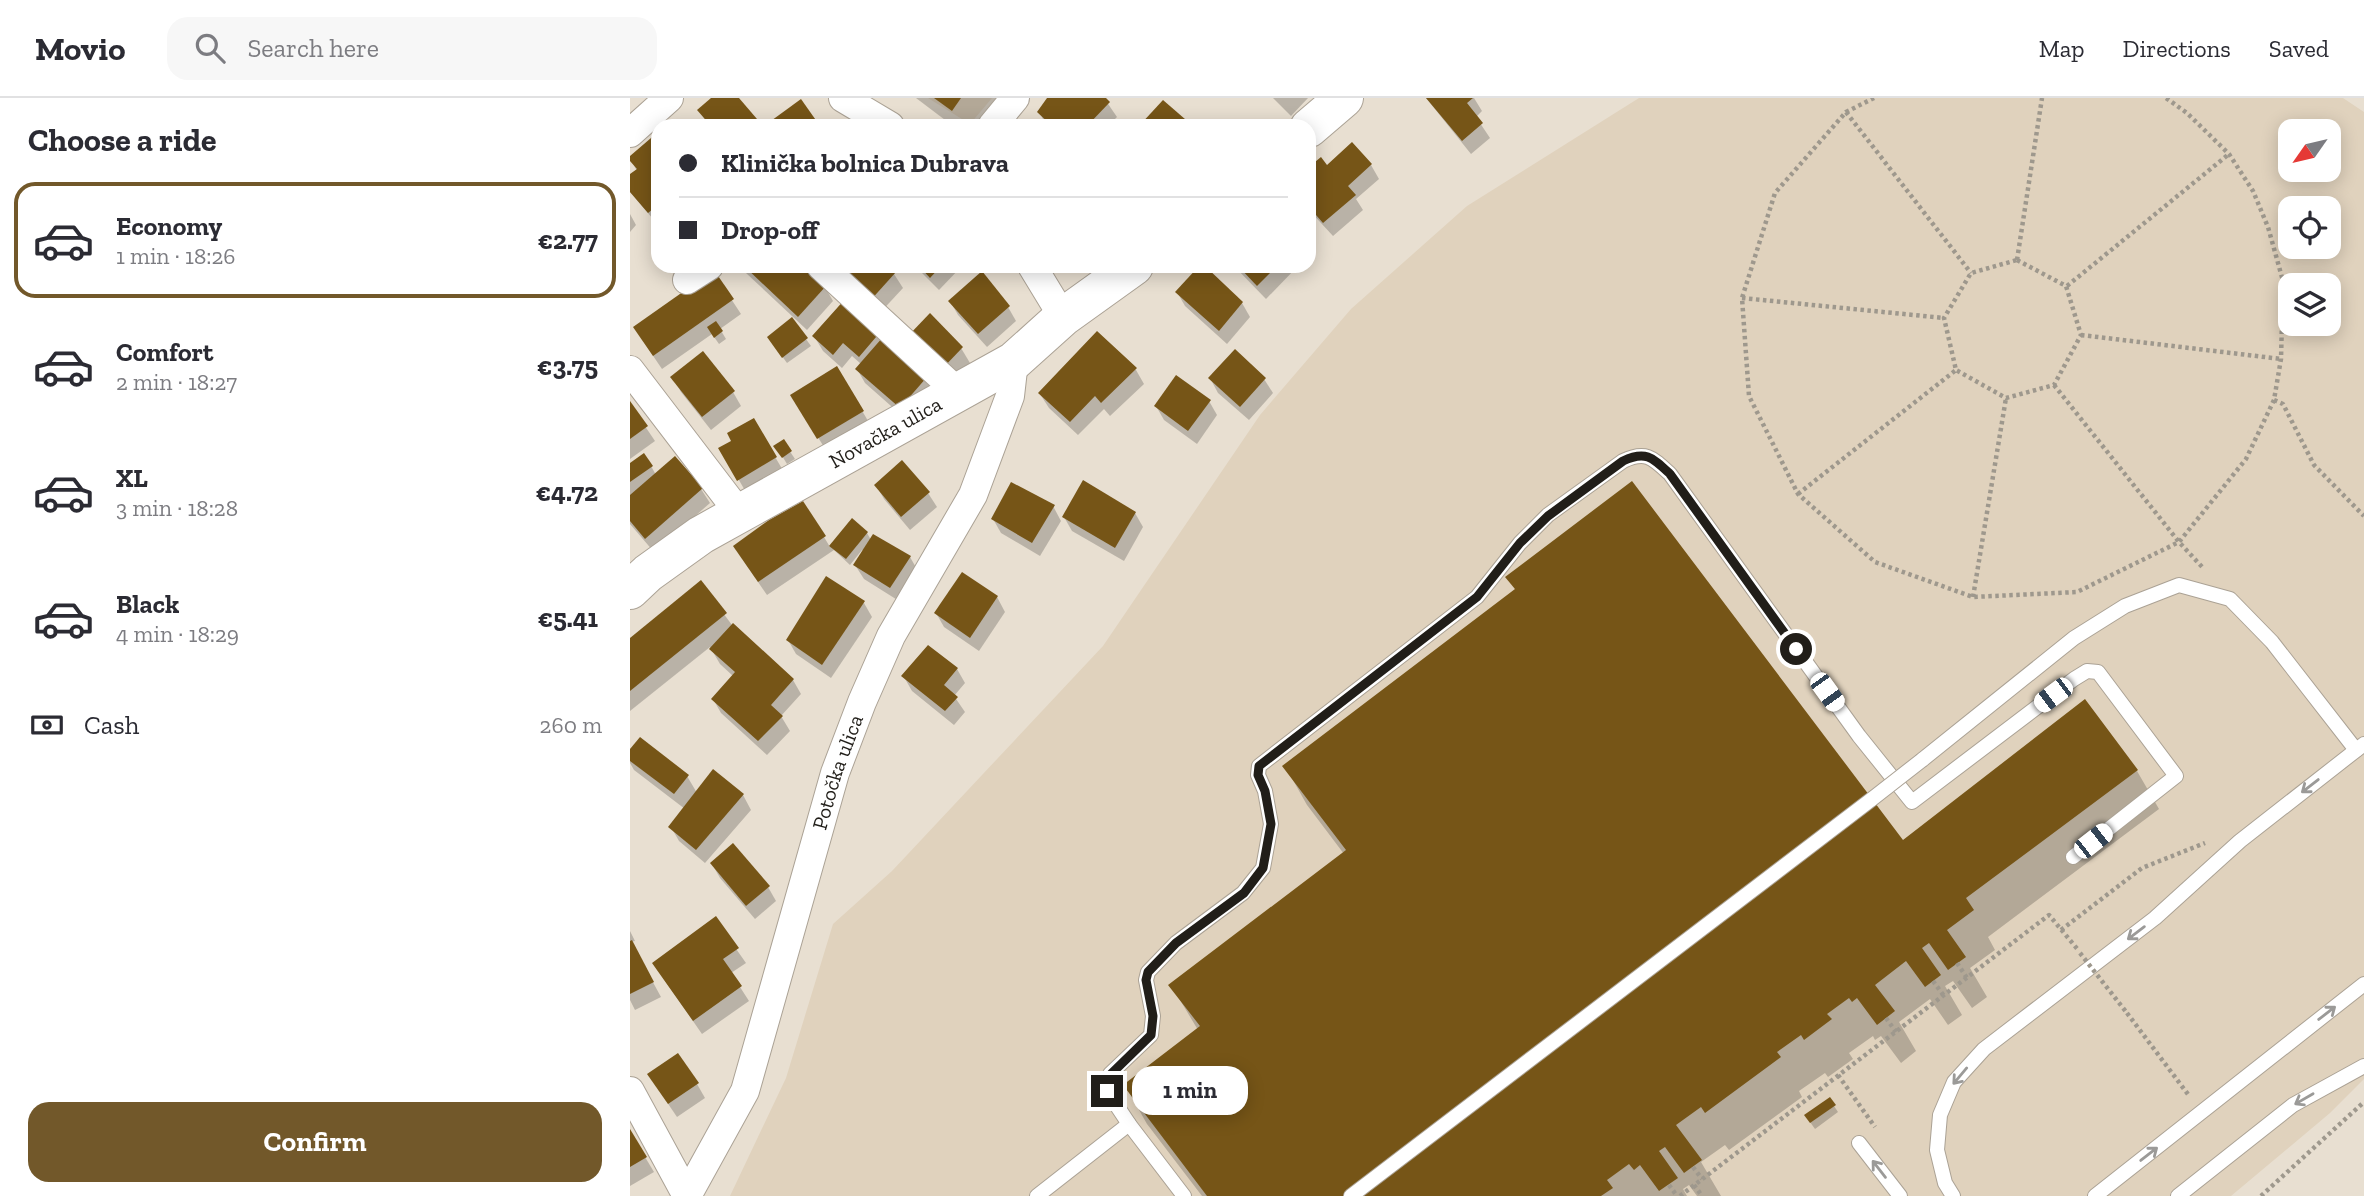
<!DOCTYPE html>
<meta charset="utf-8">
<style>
body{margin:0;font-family:"Zilla Slab",serif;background:#f7f7f7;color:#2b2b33;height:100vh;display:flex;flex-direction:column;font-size:26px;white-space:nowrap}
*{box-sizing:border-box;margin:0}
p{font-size:23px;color:#7c7c81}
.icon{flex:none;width:38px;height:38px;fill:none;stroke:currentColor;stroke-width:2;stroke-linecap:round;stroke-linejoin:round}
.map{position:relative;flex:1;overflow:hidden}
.panel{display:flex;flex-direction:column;background:#fff;width:630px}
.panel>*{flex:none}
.guide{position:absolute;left:21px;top:21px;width:665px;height:154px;border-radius:21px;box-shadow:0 4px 18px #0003;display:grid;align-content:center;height:154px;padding:0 28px;background:#fff}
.needle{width:46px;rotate:236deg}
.buttons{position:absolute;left:1648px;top:21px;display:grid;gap:14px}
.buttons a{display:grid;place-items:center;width:63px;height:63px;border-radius:14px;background:#fff;box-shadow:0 4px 18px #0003;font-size:35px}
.end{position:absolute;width:32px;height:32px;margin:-16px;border:9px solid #211e19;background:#fff;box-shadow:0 0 0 4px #fff}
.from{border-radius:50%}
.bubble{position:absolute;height:49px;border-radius:21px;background:#fff;box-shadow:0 4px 18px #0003;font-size:23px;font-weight:700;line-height:49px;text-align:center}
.car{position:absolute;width:21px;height:42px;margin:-21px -10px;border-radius:9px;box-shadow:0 0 5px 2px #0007;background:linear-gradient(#fff 24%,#345 0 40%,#fff 0 76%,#345 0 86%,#fff 0)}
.guide b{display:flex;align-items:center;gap:24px;height:66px;font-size:26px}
.guide b+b{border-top:2px solid #e1e1e2}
.guide i{width:18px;height:18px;background:#2b2b33}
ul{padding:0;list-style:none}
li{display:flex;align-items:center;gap:21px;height:116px;margin:0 14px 10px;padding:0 14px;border:4px solid transparent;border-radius:21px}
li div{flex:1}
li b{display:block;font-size:26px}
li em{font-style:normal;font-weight:700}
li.current{border-color:#72582a}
li>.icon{width:63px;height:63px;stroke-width:1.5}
h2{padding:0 28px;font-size:32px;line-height:84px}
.pay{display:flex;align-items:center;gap:18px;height:77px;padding:0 28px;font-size:26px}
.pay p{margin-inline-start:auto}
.cta{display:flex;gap:14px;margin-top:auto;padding:14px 28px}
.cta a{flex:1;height:80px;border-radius:21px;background:#72582a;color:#fff;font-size:28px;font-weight:700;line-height:80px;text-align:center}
header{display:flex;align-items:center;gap:42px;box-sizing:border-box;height:98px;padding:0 35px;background:#fff;border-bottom:2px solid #e1e1e2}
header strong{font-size:33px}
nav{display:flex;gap:38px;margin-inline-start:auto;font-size:24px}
.search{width:490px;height:63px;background:#f7f7f7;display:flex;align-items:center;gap:18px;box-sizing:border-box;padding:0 24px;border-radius:21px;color:#7c7c81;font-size:26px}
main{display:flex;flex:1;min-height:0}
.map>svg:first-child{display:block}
.built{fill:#e0d2bd;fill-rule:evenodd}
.shadow{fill:#0003}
.building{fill:#765517}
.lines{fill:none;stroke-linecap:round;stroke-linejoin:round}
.lane-casing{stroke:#aba295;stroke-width:16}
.street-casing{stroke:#aba295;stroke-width:30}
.secondary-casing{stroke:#aba295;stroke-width:40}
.path{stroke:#9e988d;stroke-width:4.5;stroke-dasharray:3.5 3.5;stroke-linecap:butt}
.lane{stroke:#fff;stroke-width:14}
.street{stroke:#fff;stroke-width:28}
.secondary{stroke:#fff;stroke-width:38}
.lane-bridge-casing{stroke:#aba295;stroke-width:16;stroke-linecap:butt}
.path-bridge{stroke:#9e988d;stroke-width:4.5;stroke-dasharray:3.5 3.5;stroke-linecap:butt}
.lane-bridge{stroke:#fff;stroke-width:14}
.oneway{stroke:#9b9a98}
.route{stroke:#211e19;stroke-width:9}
.labels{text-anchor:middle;stroke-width:7;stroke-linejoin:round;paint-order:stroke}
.street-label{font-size:21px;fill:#211e19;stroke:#fff}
</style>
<header>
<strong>Movio</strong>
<div class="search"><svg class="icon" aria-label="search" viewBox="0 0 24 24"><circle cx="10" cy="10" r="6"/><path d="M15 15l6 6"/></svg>Search here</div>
<nav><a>Map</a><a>Directions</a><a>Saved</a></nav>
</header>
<main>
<section class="panel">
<h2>Choose a ride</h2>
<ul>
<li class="current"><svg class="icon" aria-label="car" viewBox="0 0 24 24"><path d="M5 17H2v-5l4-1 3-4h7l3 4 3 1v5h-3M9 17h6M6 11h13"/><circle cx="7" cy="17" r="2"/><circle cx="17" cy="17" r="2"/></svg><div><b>Economy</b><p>1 min · 18:26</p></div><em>€2.77</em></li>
<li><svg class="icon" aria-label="car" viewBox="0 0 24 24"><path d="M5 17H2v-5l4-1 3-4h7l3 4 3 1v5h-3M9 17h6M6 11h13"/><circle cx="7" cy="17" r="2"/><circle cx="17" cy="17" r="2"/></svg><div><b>Comfort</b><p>2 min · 18:27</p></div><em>€3.75</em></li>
<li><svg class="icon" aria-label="car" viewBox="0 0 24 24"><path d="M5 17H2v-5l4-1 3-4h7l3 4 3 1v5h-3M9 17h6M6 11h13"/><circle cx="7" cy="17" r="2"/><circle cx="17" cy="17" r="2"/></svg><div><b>XL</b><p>3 min · 18:28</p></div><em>€4.72</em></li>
<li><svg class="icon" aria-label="car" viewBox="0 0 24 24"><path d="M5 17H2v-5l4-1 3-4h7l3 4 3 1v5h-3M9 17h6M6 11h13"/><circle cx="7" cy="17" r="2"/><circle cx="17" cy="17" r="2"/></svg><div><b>Black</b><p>4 min · 18:29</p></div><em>€5.41</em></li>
</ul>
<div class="pay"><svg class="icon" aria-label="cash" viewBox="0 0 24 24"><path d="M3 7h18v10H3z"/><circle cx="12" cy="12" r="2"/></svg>Cash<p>260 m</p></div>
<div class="cta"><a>Confirm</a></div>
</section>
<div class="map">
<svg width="1734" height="1098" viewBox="0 0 1734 1098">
<rect width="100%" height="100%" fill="#e8dfd1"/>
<g class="built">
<polygon points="298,0 362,0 340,26"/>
<path d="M1009,0H1713L1734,14V981L1700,1015L1601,1098H100L156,980L203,826L262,773L473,548L630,317L721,211L837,108ZM1661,33H1699V72H1661ZM1661,110H1699V149H1661ZM1661,187H1699V226H1661Z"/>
</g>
<g class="shadow">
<polygon points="84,0 107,0 129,28 79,28 69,12"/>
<polygon points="286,0 368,0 347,28 323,28"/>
<polygon points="419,0 474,0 487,19 478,28 417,28 409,14"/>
<polygon points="643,0 678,0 661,18"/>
<polygon points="796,0 844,0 852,13 846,19 860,40 841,56"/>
<polygon points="28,36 28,117 23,121 0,94 0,79 7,73 0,60"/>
<polygon points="741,67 749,81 726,101 733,112 703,138 679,112 679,71"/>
<polygon points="0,116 6,127 0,134"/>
<polygon points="112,168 172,168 195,189 203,203 177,232 116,175"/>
<polygon points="216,168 256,168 264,176 273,190 248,217"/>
<polygon points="285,168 332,168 309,192"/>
<polygon points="571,168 612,205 620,219 597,246 555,208 547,194"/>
<polygon points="604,168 668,168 636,201"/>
<polygon points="84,175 111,216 90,231 96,241 89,246 82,236 32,271 13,243"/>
<polygon points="216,202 296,280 304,294 278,323 235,285 227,271 231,266 222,258 212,270 193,253 184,238"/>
<polygon points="320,203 378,209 386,223 357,249 328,217"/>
<polygon points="162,222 181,248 157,265 143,246"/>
<polygon points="467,235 506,272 514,286 480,318 474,311 448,337 419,310 410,296"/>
<polygon points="281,238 331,250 340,265 321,284"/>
<polygon points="207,270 241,328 197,354 162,297"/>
<polygon points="43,280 103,294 111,308 81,332 51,294"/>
<polygon points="580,280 634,281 643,295 619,322 588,295"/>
<polygon points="579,303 587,317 567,346 534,322 526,308"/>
<polygon points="0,306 25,343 0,361"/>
<polygon points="123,322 154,374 117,396 91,351 103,343"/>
<polygon points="153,343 165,361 157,366 146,348"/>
<polygon points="0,367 21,368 26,377 71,391 80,405 24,454 0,426"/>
<polygon points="246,387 298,395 307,409 280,432 254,401"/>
<polygon points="423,408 431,423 410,458 371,435 363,421"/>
<polygon points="505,415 513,429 494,463 442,433 434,419"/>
<polygon points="222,423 237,435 241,442 280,459 288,473 269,503 234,481 225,467 234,454 232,452 220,467 204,452 137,497 113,462 194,439 200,449"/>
<polygon points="878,479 1272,744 1507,673 1529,711 1358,839 1365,852 1340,870 1357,899 1342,910 1323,883 1315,888 1332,917 1318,927 1300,901 1269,924 1286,953 1271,965 1251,938 1245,942 1243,938 1219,955 1223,961 1198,979 1195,975 1169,993 1172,999 1099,1052 1095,1047 1071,1064 1091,1098 1067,1098 1059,1087 1053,1091 1057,1098 572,1098 517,1026 495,987 568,932 541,887 714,756 677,707 655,668 886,493"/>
<polygon points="70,484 102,527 163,582 171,596 151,618 160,633 137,657 91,615 83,601 103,578 90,566 80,549 0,613 0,541"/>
<polygon points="367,499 375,514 349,553 314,529 306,515"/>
<polygon points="234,505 242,519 201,580 166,556 158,542"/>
<polygon points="327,571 335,585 324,598 335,614 324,627 282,593 274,579"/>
<polygon points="0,653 57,678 67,695 84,674 113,697 121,712 75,765 49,743 41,729 55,711 4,672 0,665"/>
<polygon points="82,766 138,789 146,803 125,821 90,780"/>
<polygon points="85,821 116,865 101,875 119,903 72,936 33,880"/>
<polygon points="0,833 5,843 1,844 31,899 5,912 0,902"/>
<polygon points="67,986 75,1000 47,1019 28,991"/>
<polygon points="1204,1008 1208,1014 1185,1031 1180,1024"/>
<polygon points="0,1034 24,1074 0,1088"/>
</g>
<g class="building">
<polygon points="81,0 109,0 127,21 118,28 81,28 67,12"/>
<polygon points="304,0 331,0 322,13"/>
<polygon points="417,0 476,0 480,4 457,28 422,28 407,14"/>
<polygon points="796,0 843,0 837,5 853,25 832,43"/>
<polygon points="171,1 190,28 134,28"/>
<polygon points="533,2 563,28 509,28"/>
<polygon points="28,34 28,107 18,115 0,94 0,76 7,71 0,63 0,58"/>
<polygon points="722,44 742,66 718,88 726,97 693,125 679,109 679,69 691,59 697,67"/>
<polygon points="114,168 175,168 196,188 168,219"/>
<polygon points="214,168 259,168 266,174 239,204 208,175"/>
<polygon points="289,168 311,168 300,180"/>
<polygon points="569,168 575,168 613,204 589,233 545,194"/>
<polygon points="608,168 647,168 627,188"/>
<polygon points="84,172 104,201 23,258 3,229"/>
<polygon points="352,173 380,208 348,236 318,203"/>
<polygon points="216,200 252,232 229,259 213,245 203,257 182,238"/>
<polygon points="300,215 333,249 312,271 278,238"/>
<polygon points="162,219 178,240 152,260 137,239"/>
<polygon points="86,223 93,233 84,240 77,229"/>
<polygon points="467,233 507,270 471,305 465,298 440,324 408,295"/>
<polygon points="253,239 297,279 270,310 225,271"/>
<polygon points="605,251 636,280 610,309 578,280"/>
<polygon points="73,253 105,293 72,319 40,279"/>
<polygon points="207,268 234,313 187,341 160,297"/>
<polygon points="546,277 581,302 558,333 524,308"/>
<polygon points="0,303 18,328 0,341"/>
<polygon points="124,320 147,359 107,383 88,350 101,343 97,335"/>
<polygon points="154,341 162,353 152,360 143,348"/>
<polygon points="14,355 23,368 0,384 0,365"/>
<polygon points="45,358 73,390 15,441 0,423 0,397"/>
<polygon points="272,362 300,394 271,419 244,387"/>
<polygon points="453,382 506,414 485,450 432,419"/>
<polygon points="1002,383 1273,742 1455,601 1508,672 1336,800 1344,812 1317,832 1336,859 1318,872 1299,845 1292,850 1311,877 1295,889 1276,863 1245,887 1265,913 1247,927 1227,900 1222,904 1219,900 1197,916 1202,921 1174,942 1171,937 1147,954 1151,959 1075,1015 1071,1009 1046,1027 1072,1062 1054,1075 1035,1049 1029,1053 1048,1080 1029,1093 1010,1067 1004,1072 999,1066 977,1082 983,1090 971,1098 577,1098 493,987 570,928 538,887 716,752 652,668 885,491 875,479"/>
<polygon points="381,384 425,407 402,445 361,421"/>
<polygon points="173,403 196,438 128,484 103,448 139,422"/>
<polygon points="222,420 238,434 216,461 199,448"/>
<polygon points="243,436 281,458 260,490 223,467"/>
<polygon points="332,474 368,498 340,540 304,515"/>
<polygon points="196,478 235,503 192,567 156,542"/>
<polygon points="71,482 97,515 0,593 0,540"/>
<polygon points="103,525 164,581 141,607 153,618 128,643 81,601 105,574 79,551"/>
<polygon points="298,547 328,570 314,587 328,599 315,613 271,578"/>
<polygon points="10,639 59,677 44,696 0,663 0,651"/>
<polygon points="83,671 114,696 66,752 38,729"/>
<polygon points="103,745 140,788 116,808 80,765"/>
<polygon points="86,818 109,850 93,861 112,888 63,923 22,865"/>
<polygon points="2,842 24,884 0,896 0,843"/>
<polygon points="48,955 69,985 38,1006 17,976"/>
<polygon points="1200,999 1206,1007 1180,1025 1174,1017"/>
<polygon points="0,1031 17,1059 0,1069"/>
</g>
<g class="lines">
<defs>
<g id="lane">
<polyline points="1292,662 1444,540 1495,508 1549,487 1600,501 1642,544 1726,652"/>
<polyline points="1229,1045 1270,1098"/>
<polyline points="407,1098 499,1026"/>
<path d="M554,1098L499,1026L477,993L480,976L521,937L523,918L516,882L518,874L546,845L613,795L633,770L641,726L635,693L628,677L629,668L847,499L890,445L918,417L993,363C1016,352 1023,360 1040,376L1229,638L1282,704L1444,581L1457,573L1468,574L1546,678L1443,759"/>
<polyline points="721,1098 1242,701"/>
<polyline points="1323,1098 1315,1085 1307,1052 1310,1017 1324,984 1354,951 1525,820 1610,743 1734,646"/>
<polyline points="1465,1098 1734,886"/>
<polyline points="1548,1098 1663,1007 1734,968"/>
</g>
<g id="street">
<polyline points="213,0 260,28"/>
<polyline points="362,28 385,0"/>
<polyline points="0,35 39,0"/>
<polyline points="191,168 317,284 322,297"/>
<polyline points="402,168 433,219"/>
<polyline points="57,182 79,168"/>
<polyline points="0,272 110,416"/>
<polyline points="0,993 57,1098"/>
<path id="s1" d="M57,1098L115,993L205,675L232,604L261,538L343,397L380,298L384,263"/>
</g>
<g id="secondary">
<polyline points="679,30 714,0"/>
<path id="s2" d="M0,492L18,475L71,437L384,263L433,219L504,168"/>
</g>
</defs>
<use href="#lane" class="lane-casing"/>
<use href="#street" class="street-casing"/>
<use href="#secondary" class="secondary-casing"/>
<g class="path">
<polyline points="1244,0 1216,14 1145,95 1112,200 1119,298 1168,396 1245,464 1343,499 1447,494 1549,444 1616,361 1644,302 1651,261 1653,183 1638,129 1623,93 1599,56 1557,15 1536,0"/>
<polyline points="1216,14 1341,175"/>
<polygon points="1387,162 1436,188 1451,237 1424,287 1376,300 1326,272 1314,220 1341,175"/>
<polyline points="1387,162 1412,0"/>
<polyline points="1437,188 1599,56"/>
<polyline points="1112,200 1314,220"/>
<polyline points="1451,237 1651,261"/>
<polyline points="1424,287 1549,444 1574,471"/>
<polyline points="1644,302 1653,306 1684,367 1734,418"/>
<polyline points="1168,396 1326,272"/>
<polyline points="1343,499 1376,300"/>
<polyline points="1431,832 1512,770 1575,745"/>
<polyline points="1327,865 1337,880"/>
<polyline points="1303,883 1314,898"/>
<polyline points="1497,915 1560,999"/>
<polyline points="1256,920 1266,934"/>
<polyline points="1208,977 1245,1029"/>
<polyline points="1063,1069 1072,1081"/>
<polyline points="1039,1087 1047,1098"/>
<polyline points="1064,1087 1072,1098"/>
<polyline points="1050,1098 1419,817 1449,853"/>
<polyline points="1631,1098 1734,1004"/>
</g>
<use href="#lane" class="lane"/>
<use href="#street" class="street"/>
<use href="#secondary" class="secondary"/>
<defs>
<polyline id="lane-bridge" points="1242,701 1292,662"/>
</defs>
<use href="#lane-bridge" class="lane-bridge-casing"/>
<polyline class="path-bridge" points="1450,855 1497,915"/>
<use href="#lane-bridge" class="lane-bridge"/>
</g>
<defs><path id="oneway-shaft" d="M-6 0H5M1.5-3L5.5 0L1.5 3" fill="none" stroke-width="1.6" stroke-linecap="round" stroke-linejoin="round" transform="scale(1.75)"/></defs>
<g class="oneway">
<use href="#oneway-shaft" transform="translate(1680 688) rotate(142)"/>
<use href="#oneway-shaft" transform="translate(1506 835) rotate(143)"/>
<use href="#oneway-shaft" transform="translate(1697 915) rotate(-38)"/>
<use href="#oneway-shaft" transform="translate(1330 978) rotate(130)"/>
<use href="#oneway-shaft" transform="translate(1674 1001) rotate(150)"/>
<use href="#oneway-shaft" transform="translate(1519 1056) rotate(-38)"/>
<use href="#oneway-shaft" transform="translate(1249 1071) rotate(-128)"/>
</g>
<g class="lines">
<path class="route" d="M477,993L481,976L521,937L523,918L516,882L518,874L546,845L614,795L633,770L641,726L635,693L628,677L629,668L847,499L890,445L918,418L993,363C1016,352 1023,360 1040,376L1166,551"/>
</g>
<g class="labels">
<g class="street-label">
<text dy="7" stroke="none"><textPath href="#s2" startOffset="301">Novačka ulica</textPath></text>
<text dy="7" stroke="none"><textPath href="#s1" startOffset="452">Potočka ulica</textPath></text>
</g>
</g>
</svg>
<div class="buttons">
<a><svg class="needle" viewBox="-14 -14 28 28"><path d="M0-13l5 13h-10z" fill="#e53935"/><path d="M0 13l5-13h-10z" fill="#7c7c81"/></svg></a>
<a><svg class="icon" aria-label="locate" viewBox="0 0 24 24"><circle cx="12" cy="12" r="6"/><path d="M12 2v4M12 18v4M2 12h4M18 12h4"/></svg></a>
<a><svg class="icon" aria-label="layers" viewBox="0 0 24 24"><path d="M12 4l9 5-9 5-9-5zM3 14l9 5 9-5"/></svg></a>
</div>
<i class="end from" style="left:1166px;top:551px"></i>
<i class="end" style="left:477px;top:993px"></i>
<div class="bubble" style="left:502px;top:968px;width:116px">1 min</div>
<i class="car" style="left:1197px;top:594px;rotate:144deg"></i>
<i class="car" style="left:1423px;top:597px;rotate:233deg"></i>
<i class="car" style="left:1463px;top:743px;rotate:52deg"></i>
<div class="guide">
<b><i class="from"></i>Klinička bolnica Dubrava</b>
<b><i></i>Drop-off</b>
</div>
</div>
</main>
